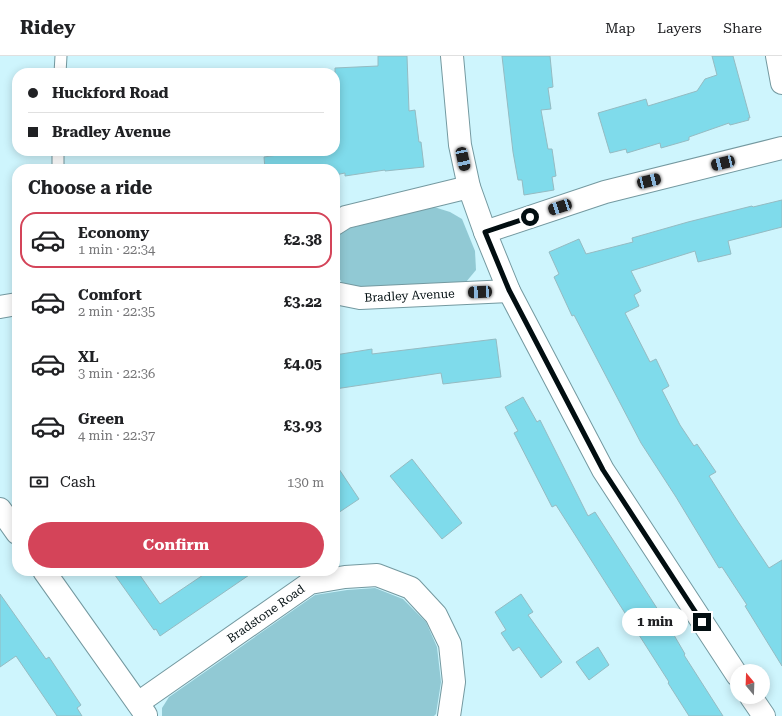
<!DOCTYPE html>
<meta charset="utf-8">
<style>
body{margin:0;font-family:"Roboto Serif",serif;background:#f2f2f2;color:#202124;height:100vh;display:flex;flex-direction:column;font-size:15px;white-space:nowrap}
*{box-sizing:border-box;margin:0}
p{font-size:13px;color:#757577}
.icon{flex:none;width:22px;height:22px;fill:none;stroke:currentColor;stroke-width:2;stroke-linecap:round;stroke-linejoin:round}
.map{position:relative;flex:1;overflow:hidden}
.side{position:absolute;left:12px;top:108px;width:328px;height:412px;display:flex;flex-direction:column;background:#fff;border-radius:16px;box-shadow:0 2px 10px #0003}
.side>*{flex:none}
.banner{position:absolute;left:12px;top:12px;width:328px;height:88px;border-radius:16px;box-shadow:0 2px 10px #0003;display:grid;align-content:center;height:88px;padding:0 16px;background:#fff}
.needle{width:26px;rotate:341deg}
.buttons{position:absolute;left:730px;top:608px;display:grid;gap:8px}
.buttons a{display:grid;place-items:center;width:40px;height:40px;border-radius:50%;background:#fff;box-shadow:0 2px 10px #0003;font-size:20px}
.end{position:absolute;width:18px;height:18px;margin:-9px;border:5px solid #020e11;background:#fff;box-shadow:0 0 0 2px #fff}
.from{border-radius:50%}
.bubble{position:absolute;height:28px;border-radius:14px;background:#fff;box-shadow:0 2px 10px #0003;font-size:13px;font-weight:700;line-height:28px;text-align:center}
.car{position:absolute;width:12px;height:24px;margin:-12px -6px;border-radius:5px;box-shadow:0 0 3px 1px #0007;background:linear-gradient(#222 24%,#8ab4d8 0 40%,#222 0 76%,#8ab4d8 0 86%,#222 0)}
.banner b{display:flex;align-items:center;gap:14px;height:38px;font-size:15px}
.banner b+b{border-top:1px solid #e0e0e0}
.banner i{width:10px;height:10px;background:#202124}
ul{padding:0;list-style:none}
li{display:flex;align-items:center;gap:12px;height:56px;margin:0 8px 6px;padding:0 8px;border:2px solid transparent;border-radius:16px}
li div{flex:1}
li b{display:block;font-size:15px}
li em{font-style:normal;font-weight:700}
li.current{border-color:#d44459}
li>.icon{width:36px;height:36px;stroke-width:1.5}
h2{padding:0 16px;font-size:18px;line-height:48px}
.pay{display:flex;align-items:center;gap:10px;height:44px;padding:0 16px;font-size:15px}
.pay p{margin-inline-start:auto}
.button{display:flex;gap:8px;margin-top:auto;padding:8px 16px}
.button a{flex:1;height:46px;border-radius:24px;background:#d44459;color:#fff;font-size:16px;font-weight:700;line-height:46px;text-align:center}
header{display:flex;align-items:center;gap:24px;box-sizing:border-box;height:56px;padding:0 20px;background:#fff;border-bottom:1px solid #e0e0e0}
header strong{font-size:19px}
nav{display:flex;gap:22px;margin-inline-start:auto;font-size:14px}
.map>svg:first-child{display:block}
.green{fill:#91c9d4}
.building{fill:#7fdbeb;stroke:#95bbc2}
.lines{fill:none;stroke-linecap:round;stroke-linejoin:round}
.service-casing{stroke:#7499a0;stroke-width:13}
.minor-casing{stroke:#7499a0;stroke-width:24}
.service{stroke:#fff;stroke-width:11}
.minor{stroke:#fff;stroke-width:22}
.route{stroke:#020e11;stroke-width:5}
.labels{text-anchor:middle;stroke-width:3;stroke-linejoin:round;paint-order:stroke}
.street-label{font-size:12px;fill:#020e11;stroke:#f4fcfd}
</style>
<header>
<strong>Ridey</strong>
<nav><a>Map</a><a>Layers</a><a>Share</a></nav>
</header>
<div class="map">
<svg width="782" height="660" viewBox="0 0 782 660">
<rect width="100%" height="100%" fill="#cef5fd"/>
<g class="green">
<polygon points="434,151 450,156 462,163 475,195 476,214 466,226 361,231 342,227 335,215 335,181 350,172"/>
<polygon points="375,532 403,543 426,566 437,591 441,626 436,658 434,660 162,660 162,652 169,641 315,539 347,534"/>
</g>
<g class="building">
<polygon points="378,0 407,0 409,55 415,54 419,86 421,86 424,111 385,115 385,114 345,120 345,117 335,119 335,113 265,113 264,101 305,95 335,95 335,12 378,10"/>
<polygon points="502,0 550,0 553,31 548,32 551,53 541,54 548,93 552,93 556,120 552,121 554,134 524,139 522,124 518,124 513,96"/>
<polygon points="712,0 733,0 750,62 748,62 749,64 730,69 729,67 689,81 689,84 661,92 660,87 627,97 626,93 610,97 598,57 646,43 648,50 697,35 705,23 717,19"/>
<polygon points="782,144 782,171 728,185 731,198 698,206 695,195 631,215 641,235 634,239 639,250 625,257 650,306 656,303 669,330 662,334 680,369 694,390 697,388 716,416 709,420 737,464 769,512 782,504 782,610 745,550 747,549 722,511 719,512 676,441 641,387 574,259 572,260 554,221 559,218 549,196 579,183 586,198 633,186 632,182 688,166 752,150 753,151"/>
<polygon points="496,283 501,321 443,328 441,317 335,333 335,299 372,293 372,298"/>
<polygon points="523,341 537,366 540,364 588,460 595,456 671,574 685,598 684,599 723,660 689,660 668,627 669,626 556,449 552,451 514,377 518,375 505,351"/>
<polygon points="412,403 462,467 442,483 390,420"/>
<polygon points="335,407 359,443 335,459"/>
<polygon points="112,515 137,515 160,548 209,515 255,515 160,580 156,573 154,574"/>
<polygon points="0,538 46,603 49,601 81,649 77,652 82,660 57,660 16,600 0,611"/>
<polygon points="521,538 533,556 528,559 562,606 541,622 519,591 513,595 501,577 506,574 495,556"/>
<polygon points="598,591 609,609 589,624 576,606"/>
</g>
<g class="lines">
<defs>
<g id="service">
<polyline points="60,17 61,0"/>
<polyline points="58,113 58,95"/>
</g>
<g id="minor">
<polyline points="452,0 460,89 469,131 485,176 509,235 603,414 737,619"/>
<polyline points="777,0 782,27"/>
<polyline points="335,168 346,161 469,131"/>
<polyline points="485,176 605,136 782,92"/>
<path id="s1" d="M335,237L360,242L509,235"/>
<polyline points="0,251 17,248"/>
<polyline points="0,453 17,477"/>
<polyline points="44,515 146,659"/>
<polyline points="751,641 764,660"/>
<path id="s2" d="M138,647L310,527L345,521L377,519L411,532L436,559L450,588L454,626L449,660"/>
</g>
</defs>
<use href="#service" class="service-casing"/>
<use href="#minor" class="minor-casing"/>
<use href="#service" class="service"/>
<use href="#minor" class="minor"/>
</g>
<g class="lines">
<polyline class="route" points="530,161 485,176 509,234 603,414 702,566"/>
</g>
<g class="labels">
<g class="street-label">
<text dy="4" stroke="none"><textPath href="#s1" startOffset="75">Bradley Avenue</textPath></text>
<text dy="4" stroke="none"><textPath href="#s2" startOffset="156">Bradstone Road</textPath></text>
</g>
</g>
</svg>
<div class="buttons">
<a><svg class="needle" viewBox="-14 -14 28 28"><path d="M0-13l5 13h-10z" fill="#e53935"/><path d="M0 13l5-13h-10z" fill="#757577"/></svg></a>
</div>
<i class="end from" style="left:530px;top:161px"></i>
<i class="end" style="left:702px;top:566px"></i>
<div class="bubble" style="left:622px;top:552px;width:66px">1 min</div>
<i class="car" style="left:463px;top:103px;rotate:168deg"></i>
<i class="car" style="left:723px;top:107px;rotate:256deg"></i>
<i class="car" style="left:649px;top:125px;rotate:76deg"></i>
<i class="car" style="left:560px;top:151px;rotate:252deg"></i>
<i class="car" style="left:480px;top:236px;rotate:267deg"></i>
<div class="banner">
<b><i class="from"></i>Huckford Road</b>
<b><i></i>Bradley Avenue</b>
</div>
<section class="side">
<h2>Choose a ride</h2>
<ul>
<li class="current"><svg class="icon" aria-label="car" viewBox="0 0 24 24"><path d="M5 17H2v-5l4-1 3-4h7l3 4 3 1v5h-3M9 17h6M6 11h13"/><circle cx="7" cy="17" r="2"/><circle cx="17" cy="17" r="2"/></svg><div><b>Economy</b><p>1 min · 22:34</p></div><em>£2.38</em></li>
<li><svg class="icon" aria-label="car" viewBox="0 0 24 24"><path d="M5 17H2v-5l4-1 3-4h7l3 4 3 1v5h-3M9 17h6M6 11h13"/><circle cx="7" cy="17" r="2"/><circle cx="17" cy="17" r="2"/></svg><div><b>Comfort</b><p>2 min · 22:35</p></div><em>£3.22</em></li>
<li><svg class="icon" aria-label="car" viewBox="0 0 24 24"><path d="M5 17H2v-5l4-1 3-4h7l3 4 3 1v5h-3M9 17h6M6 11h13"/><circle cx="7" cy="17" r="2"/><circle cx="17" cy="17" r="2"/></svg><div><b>XL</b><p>3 min · 22:36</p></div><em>£4.05</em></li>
<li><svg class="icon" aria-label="car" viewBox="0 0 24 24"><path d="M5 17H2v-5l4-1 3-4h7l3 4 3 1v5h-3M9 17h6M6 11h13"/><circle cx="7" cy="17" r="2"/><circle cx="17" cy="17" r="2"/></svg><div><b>Green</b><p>4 min · 22:37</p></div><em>£3.93</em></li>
</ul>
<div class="pay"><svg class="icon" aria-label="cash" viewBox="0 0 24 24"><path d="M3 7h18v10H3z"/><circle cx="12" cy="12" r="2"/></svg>Cash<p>130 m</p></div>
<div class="button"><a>Confirm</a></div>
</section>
</div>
